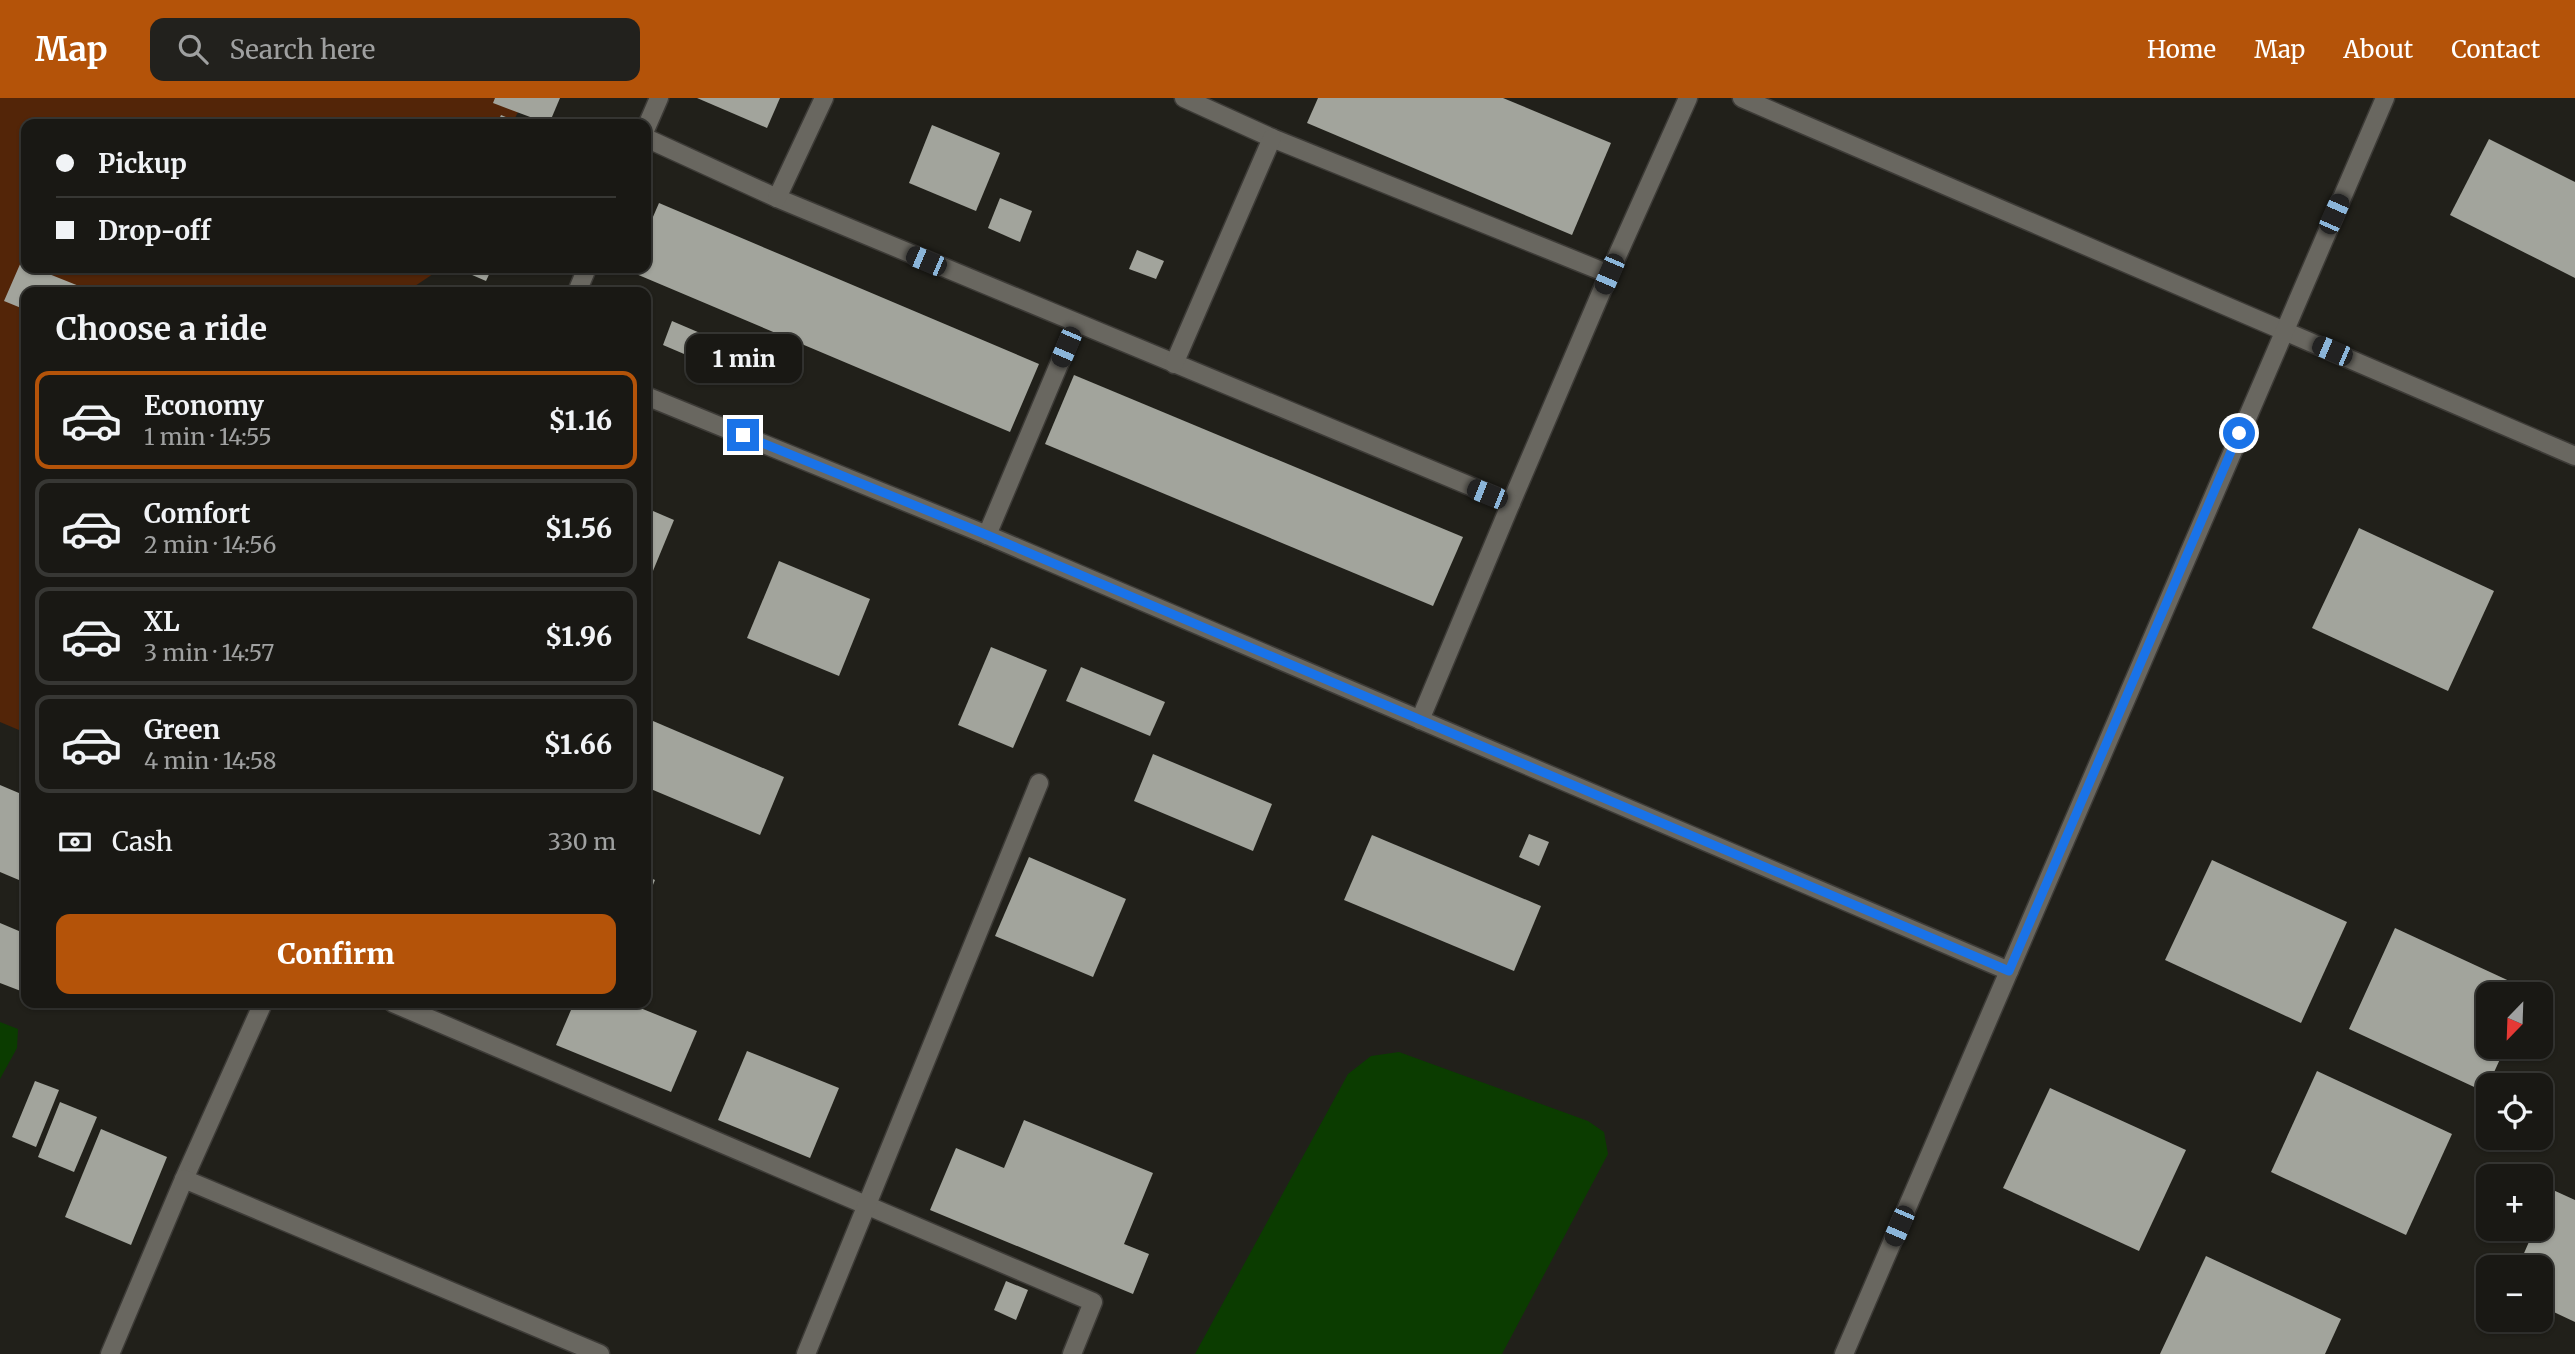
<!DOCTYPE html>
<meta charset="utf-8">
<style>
body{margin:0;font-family:Merriweather,serif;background:#22211d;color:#f1f3f6;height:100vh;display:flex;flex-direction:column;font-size:26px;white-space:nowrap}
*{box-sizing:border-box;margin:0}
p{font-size:23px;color:#9fa0a0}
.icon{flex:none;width:38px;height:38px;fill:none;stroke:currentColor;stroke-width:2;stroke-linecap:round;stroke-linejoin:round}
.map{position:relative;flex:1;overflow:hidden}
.panel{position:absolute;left:21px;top:189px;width:630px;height:721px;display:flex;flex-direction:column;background:#191814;border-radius:14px;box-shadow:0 2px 5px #0004,0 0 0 2px #373734}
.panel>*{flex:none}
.banner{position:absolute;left:21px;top:21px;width:630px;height:154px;border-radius:14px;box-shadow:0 2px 5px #0004,0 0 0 2px #373734;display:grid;align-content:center;height:154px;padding:0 35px;background:#191814}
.needle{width:46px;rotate:203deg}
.tools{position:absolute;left:2476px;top:884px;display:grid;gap:14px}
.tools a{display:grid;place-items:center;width:77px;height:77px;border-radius:14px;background:#191814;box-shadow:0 2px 5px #0004,0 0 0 2px #373734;font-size:35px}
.end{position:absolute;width:32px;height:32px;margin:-16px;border:9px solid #1a73e8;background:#fff;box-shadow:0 0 0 4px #fff}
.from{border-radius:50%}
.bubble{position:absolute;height:49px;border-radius:14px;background:#191814;box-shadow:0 2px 5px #0004,0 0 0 2px #373734;font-size:23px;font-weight:800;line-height:49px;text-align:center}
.car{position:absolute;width:21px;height:42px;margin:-21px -10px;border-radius:9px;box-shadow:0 0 5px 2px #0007;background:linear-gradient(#222 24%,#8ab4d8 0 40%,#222 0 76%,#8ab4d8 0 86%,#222 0)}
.banner b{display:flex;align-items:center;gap:24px;height:66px;font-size:26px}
.banner b+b{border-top:2px solid #373734}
.banner i{width:18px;height:18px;background:#f1f3f6}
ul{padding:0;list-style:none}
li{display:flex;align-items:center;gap:21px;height:98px;margin:0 14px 10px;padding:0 21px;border:4px solid #373734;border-radius:14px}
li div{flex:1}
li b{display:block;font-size:26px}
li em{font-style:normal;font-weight:800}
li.current{border-color:#b45309}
li>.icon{width:63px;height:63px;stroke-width:1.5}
h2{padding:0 35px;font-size:32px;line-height:84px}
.pay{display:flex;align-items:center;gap:18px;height:77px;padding:0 35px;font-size:26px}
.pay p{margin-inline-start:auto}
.button{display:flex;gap:14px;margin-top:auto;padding:14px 35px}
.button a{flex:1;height:80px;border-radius:14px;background:#b45309;color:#fff;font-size:28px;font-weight:800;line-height:80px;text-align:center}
header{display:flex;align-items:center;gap:42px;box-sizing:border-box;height:98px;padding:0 35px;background:#b45309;color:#fff}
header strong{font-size:33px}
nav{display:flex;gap:38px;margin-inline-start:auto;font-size:24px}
.search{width:490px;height:63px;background:#22211d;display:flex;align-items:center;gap:18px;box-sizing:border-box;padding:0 24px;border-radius:14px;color:#9fa0a0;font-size:26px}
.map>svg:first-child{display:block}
.green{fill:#532508}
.water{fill:#0b3c00}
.building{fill:#a2a49c}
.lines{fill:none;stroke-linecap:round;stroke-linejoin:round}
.minor-casing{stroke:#3d3b37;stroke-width:21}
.minor{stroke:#696760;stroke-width:18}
.route{stroke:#1a73e8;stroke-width:9}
</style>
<header>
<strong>Map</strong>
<div class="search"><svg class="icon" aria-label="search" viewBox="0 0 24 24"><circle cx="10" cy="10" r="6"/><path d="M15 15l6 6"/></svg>Search here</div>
<nav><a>Home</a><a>Map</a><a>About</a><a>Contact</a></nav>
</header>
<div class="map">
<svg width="2575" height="1256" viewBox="0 0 2575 1256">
<rect width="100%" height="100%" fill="#21201a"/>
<polygon class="green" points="0,0 525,0 512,26 26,26 26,170 442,170 406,194 26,194 26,635 0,624"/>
<g class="water">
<polygon points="0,924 18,931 17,950 0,981"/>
<polygon points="1399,954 1588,1023 1604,1034 1608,1056 1502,1256 1195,1256 1348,976 1371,958"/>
</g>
<g class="building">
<polygon points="495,0 560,0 549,26 493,5"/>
<polygon points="697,0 780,0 767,30"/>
<polygon points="1318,0 1503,0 1611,45 1572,137 1307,25"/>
<polygon points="501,17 523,26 497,26"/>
<polygon points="932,27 1000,55 976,113 909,85"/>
<polygon points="2489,41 2575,84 2575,180 2450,117"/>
<polygon points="1000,100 1032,113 1020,144 988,130"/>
<polygon points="659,105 1039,266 1010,334 629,173 631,170 646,170 646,135"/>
<polygon points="1137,152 1164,163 1156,181 1129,171"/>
<polygon points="21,164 26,167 26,170 34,170 94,194 26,194 26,212 4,203"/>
<polygon points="456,170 492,170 486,183"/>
<polygon points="672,223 754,258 745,282 663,247"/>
<polygon points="1074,277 1463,439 1433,508 1045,346"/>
<polygon points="646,410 674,422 648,485 646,484"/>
<polygon points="2359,430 2494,493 2448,593 2312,530"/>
<polygon points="779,463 870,501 839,578 747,540"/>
<polygon points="991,549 1047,572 1013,650 958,627"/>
<polygon points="1081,569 1165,604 1150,638 1066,603"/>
<polygon points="646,620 784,679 760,737 646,689"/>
<polygon points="1153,656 1272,706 1253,753 1134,703"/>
<polygon points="0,687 26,698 26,785 0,774"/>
<polygon points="1529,736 1549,744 1539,768 1519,759"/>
<polygon points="1372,737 1541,808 1514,873 1344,802"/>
<polygon points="1029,759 1126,801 1093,879 995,838"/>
<polygon points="2212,762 2347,824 2301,925 2165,862"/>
<polygon points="646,778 655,782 646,804"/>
<polygon points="0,825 26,836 26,895 0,885"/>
<polygon points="2395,830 2531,893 2530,896 2488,896 2488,948 2506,948 2485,994 2349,931"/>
<polygon points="574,905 628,905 697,933 671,994 556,947"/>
<polygon points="747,953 839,990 810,1060 718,1022"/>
<polygon points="2317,973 2452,1036 2406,1137 2271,1074"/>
<polygon points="35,983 59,992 36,1049 12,1039"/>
<polygon points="2050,990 2186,1052 2139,1153 2003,1090"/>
<polygon points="60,1004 97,1019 74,1074 38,1059"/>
<polygon points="1024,1022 1153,1075 1124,1146 1149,1156 1133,1196 930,1112 956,1050 1004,1070"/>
<polygon points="101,1031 167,1059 131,1147 65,1119"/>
<polygon points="2553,1092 2575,1102 2575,1224 2541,1208 2541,1169 2518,1169 2535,1130 2541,1130 2541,1118"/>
<polygon points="2206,1158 2341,1221 2325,1256 2160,1256"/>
<polygon points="1006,1183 1028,1192 1016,1222 994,1212"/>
</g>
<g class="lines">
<defs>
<g id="minor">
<polyline points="1184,0 1272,40 1609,176"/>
<polyline points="1742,0 2575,358"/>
<polyline points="646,30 659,0"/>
<polyline points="646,40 777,100 1511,405 1609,176 1688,0"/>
<polyline points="777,100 824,0"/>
<polyline points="577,194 587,170"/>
<polyline points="1174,266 1272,40"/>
<polyline points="646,298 987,437 2009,873"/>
<polyline points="987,437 1076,226"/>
<polyline points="1420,622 1511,405"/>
<polyline points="393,905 1093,1204 1072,1256"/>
<polyline points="184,1081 263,905"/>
<polyline points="110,1256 184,1081 600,1256"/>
<polyline points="806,1256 1039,685"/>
<polyline points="1844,1256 2385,0"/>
</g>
</defs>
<use href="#minor" class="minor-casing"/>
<use href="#minor" class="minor"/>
</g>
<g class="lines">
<polyline class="route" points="743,337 987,437 2009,873 2239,335"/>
</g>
</svg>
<div class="tools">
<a><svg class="needle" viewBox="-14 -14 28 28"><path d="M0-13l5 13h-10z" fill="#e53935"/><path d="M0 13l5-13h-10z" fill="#9fa0a0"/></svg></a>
<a><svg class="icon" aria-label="locate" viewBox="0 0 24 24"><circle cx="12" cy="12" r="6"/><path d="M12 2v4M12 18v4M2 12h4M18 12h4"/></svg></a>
<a>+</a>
<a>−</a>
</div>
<i class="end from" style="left:2239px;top:335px"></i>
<i class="end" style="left:743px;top:337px"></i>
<div class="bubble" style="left:686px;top:236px;width:116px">1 min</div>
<i class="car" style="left:2334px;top:116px;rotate:24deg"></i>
<i class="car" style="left:926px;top:163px;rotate:293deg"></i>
<i class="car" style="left:1609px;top:176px;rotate:203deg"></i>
<i class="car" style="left:1066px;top:249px;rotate:203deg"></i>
<i class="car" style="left:2332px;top:253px;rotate:293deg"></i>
<i class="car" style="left:1487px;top:396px;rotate:292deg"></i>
<i class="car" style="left:1899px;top:1128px;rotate:203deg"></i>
<div class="banner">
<b><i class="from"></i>Pickup</b>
<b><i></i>Drop-off</b>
</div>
<section class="panel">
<h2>Choose a ride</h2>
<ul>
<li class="current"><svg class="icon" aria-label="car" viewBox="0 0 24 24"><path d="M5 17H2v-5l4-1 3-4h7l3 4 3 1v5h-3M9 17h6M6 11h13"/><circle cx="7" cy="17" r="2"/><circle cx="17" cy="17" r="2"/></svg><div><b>Economy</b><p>1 min · 14:55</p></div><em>$1.16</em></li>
<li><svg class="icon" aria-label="car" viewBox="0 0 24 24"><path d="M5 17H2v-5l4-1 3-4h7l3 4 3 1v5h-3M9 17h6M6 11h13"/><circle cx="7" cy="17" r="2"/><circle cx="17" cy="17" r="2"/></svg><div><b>Comfort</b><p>2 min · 14:56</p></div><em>$1.56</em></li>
<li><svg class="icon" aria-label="car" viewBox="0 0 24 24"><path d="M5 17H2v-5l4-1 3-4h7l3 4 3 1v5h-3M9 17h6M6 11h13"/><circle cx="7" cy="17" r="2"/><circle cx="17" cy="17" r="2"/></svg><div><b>XL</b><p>3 min · 14:57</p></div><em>$1.96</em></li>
<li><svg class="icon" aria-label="car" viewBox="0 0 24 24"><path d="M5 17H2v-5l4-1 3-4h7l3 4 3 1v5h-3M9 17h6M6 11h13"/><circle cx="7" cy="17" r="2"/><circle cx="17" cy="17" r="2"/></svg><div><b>Green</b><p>4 min · 14:58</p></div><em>$1.66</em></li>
</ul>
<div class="pay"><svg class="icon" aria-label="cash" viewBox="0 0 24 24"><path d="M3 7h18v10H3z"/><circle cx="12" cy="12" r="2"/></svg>Cash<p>330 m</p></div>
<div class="button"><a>Confirm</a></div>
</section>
</div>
